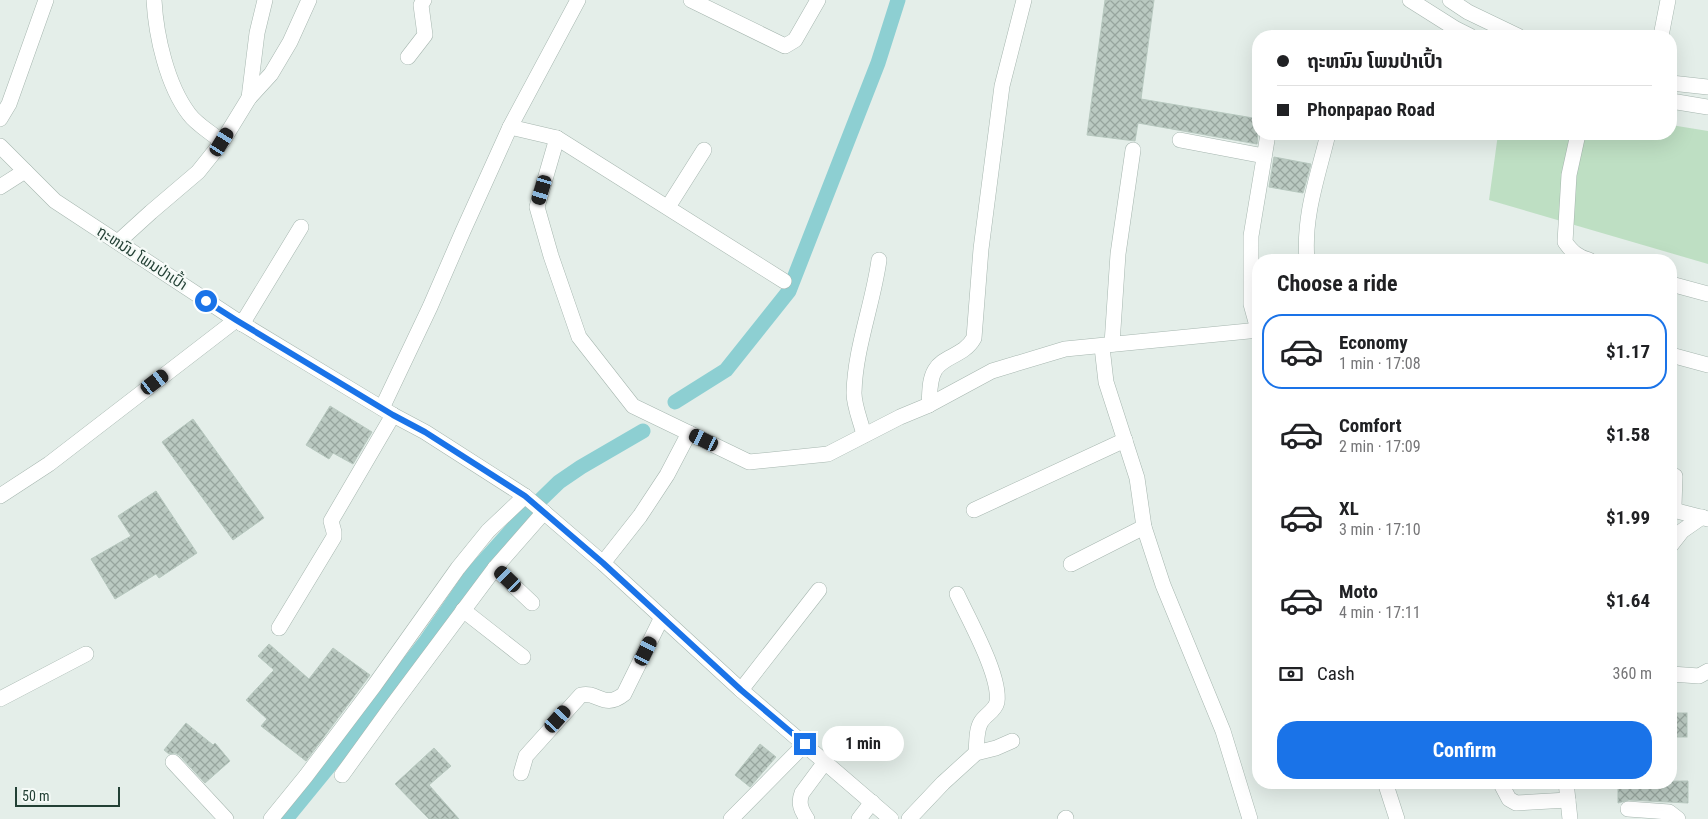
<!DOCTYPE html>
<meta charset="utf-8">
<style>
body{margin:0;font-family:"Roboto Condensed","Noto Sans Lao",sans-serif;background:#f2f2f2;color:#202124;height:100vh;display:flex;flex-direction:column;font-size:19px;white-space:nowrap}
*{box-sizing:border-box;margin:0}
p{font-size:16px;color:#757577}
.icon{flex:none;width:28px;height:28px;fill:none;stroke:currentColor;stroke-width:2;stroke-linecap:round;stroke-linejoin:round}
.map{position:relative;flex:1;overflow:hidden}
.drawer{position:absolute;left:1252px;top:254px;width:425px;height:535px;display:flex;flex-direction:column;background:#fff;border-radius:20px;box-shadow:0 5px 20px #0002}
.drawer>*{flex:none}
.hud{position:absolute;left:1252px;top:30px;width:425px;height:110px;border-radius:20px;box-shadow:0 5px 20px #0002;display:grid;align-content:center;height:110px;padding:0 25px;background:#fff}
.scale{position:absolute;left:15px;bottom:12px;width:105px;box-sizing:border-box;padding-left:5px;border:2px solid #234035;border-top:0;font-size:14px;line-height:18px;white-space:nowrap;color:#234035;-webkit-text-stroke:4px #f5faf7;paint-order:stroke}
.end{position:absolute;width:22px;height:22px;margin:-11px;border:6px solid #1a73e8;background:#fff;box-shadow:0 0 0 2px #fff}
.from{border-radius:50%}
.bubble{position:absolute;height:35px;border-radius:18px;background:#fff;box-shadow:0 5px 20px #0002;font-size:16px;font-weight:700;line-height:35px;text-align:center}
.car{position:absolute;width:15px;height:30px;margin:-15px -8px;border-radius:6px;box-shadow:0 0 4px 1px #0007;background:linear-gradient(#222 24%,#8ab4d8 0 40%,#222 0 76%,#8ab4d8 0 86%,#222 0)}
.hud b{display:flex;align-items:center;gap:18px;height:48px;font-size:19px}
.hud b+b{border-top:1px solid #e0e0e0}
.hud i{width:12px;height:12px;background:#202124}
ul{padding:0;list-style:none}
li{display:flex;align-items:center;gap:15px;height:75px;margin:0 10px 8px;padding:0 15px;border:2px solid transparent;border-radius:20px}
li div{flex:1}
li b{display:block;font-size:19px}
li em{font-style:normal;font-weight:700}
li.selected{border-color:#1a73e8}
li>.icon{width:45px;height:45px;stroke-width:1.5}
h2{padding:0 25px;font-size:22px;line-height:60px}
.pay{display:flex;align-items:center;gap:12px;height:55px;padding:0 25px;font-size:19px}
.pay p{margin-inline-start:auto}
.action{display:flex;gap:10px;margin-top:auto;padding:10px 25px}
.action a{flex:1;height:58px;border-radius:20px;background:#1a73e8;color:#fff;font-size:20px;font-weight:700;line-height:58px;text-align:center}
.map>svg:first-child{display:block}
.grass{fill:#bedfc3}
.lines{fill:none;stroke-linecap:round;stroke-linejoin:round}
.canal{stroke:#8dcfd2;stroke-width:15}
.building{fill:url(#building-cross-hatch);stroke:#b7c8bf}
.minor-casing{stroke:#a6b6af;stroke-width:16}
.minor{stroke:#fff;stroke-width:15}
.route{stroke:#1a73e8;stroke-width:6}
.labels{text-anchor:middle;stroke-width:4.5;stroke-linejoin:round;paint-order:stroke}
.street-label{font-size:15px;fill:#234035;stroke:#f5faf7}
</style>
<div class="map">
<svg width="1708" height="819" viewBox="0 0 1708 819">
<defs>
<pattern id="building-cross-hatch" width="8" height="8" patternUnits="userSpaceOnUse" patternTransform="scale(1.25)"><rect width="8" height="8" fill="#bac9c1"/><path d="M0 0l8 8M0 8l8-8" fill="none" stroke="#97a59e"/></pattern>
</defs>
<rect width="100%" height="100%" fill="#e4eee9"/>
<polygon class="grass" points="1671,125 1708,131 1708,264 1489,200 1498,134 1671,134"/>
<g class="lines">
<g class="canal">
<polyline points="675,402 726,370 789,291 878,63 898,0"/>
<polyline points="286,819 344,748 426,641 473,573 524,516 559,482 581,467 643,431"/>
</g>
</g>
<g class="building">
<polygon points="1105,0 1154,0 1141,99 1259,119 1257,144 1138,123 1135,141 1087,135"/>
<polygon points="1274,157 1311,164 1303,193 1269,187"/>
<polygon points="330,406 372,432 353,464 333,453 329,459 306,445"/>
<polygon points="193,419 264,518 233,540 162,442"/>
<polygon points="156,491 197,553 159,578 156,574 115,599 91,559 131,536 118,516"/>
<polygon points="269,644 309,679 333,648 370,675 306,761 261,726 267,719 246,700 274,670 258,656"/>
<rect x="1671" y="713" width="16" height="24"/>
<polygon points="186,723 213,745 215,743 230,761 205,783 179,755 175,753 169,754 164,750"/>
<polygon points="760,744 776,757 750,787 735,775"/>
<polygon points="434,748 451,766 429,785 459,819 429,819 395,784"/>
<polygon points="1688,781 1688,803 1629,800 1618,803 1618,782"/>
</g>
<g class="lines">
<defs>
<g id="minor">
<path d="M154,0C156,36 167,85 189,114C197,125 212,133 222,142"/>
<polyline points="691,0 785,46 795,40 818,0"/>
<polyline points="1410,0 1456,29 1470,36"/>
<polyline points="1450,0 1468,12 1518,36"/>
<polyline points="1661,36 1668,0"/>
<polyline points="408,57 425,35 421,5 424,0"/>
<polyline points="1671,83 1708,87"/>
<polyline points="249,98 257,33 265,0"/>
<polyline points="1671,101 1708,107"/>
<polyline points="0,119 9,104 46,0"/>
<polyline points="510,127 557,138 537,207 551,256 579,337 633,406 749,462 828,454 900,417 929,405 992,371 1065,349 1259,330"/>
<path d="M1578,134L1569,175L1565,242C1572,252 1578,257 1589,260"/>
<polyline points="557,138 784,281"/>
<polyline points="1180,140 1264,156"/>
<polyline points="0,146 55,201 236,320 393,415 425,432 525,496 603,563 741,690 891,819"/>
<polyline points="0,187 25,171"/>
<polyline points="668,207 704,150"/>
<polyline points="118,242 151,212 198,172 222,142 249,98 271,74 290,42 309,0"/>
<path d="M1307,260C1303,216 1318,176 1328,134"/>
<polyline points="1671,284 1708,294"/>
<polyline points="242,324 301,227"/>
<polyline points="1259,333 1251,304 1251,236 1268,134"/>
<polyline points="1112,344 1118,254 1133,150"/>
<polyline points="1102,347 1106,382 1137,478 1144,527 1163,585 1223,731 1250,819"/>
<polyline points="1671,355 1708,365"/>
<path d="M929,405C930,393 929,380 935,370C943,356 964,356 974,338L981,249L1002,86L1024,0"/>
<polyline points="382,408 430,307 463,231 510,127 578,0"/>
<path d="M864,435C861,422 854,406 854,393C855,348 873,304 879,260"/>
<polyline points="1675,476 1674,506 1677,511 1708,519"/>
<polyline points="0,496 49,464 236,320"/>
<polyline points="974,510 1125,440"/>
<polyline points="1671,545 1682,531 1702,517"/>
<polyline points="603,563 640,516 667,475 689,433"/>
<polyline points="1071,564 1144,527"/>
<polyline points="495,568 532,603"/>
<path d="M957,594C968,618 1001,676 997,702C995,711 985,715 981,722C976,730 977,743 976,753"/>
<polyline points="463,610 523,657"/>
<polyline points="279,628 334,537 334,532 331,521 393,415"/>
<polyline points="1671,674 1699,676 1708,671"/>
<polyline points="741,690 819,590"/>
<polyline points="0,699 86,654"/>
<polyline points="173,762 226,819"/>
<path d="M521,773L526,756L581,695C598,691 604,710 624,694L662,617"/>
<polyline points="342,775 392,706 495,568 544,512"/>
<polyline points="1385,782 1397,819"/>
<polyline points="1500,782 1509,799 1516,803 1568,800"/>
<polyline points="1566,782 1570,819"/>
<polyline points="1628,809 1669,812 1678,819"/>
<polyline points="271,819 306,776 374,686 458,568 488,531 525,496"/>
<polyline points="731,819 805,744"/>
<path d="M807,819C801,810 798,803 802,793L825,762"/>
<polyline points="859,819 872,802"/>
<polyline points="909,819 943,783 976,753 996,748 1012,741"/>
<polyline points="1065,819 1066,818"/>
</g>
</defs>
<use href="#minor" class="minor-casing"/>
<use href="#minor" class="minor"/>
</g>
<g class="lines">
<polyline class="route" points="206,301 236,320 393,415 425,432 525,496 603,563 741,690 805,744"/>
</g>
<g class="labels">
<g class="street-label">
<text transform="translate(142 258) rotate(33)" y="5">ຖະຫນົນ ໂພນປ່າເປົ້າ</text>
</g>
</g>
</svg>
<div class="scale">50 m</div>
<i class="end from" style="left:206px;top:301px"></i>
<i class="end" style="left:805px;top:744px"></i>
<div class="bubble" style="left:822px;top:726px;width:82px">1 min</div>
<i class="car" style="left:222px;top:142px;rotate:32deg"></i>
<i class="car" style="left:542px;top:190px;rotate:197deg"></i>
<i class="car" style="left:155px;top:382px;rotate:53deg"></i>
<i class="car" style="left:704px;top:440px;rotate:296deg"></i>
<i class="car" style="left:508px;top:579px;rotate:314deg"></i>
<i class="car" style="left:646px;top:651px;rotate:26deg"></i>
<i class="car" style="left:558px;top:719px;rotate:42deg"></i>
<div class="hud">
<b><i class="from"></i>ຖະຫນົນ ໂພນປ່າເປົ້າ</b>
<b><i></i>Phonpapao Road</b>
</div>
<section class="drawer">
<h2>Choose a ride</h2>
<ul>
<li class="selected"><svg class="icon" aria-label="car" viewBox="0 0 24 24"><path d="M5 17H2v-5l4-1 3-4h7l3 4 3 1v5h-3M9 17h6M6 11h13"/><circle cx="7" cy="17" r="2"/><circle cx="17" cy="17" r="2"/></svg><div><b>Economy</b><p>1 min · 17:08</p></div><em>$1.17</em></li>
<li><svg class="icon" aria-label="car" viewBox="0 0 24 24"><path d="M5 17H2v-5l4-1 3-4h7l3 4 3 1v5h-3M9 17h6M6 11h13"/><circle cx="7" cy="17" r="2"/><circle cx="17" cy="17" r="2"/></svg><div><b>Comfort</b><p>2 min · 17:09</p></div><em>$1.58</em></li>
<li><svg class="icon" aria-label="car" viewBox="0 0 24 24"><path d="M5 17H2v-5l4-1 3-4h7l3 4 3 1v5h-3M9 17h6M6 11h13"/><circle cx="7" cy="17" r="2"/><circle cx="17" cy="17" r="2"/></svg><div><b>XL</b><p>3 min · 17:10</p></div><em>$1.99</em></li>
<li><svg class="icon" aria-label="car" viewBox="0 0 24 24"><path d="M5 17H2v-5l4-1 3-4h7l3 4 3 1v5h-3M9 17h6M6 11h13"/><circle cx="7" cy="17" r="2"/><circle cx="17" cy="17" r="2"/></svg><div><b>Moto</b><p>4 min · 17:11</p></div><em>$1.64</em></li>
</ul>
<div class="pay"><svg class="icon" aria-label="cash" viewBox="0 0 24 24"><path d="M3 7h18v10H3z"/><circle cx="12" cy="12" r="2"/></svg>Cash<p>360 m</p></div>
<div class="action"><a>Confirm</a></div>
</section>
</div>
